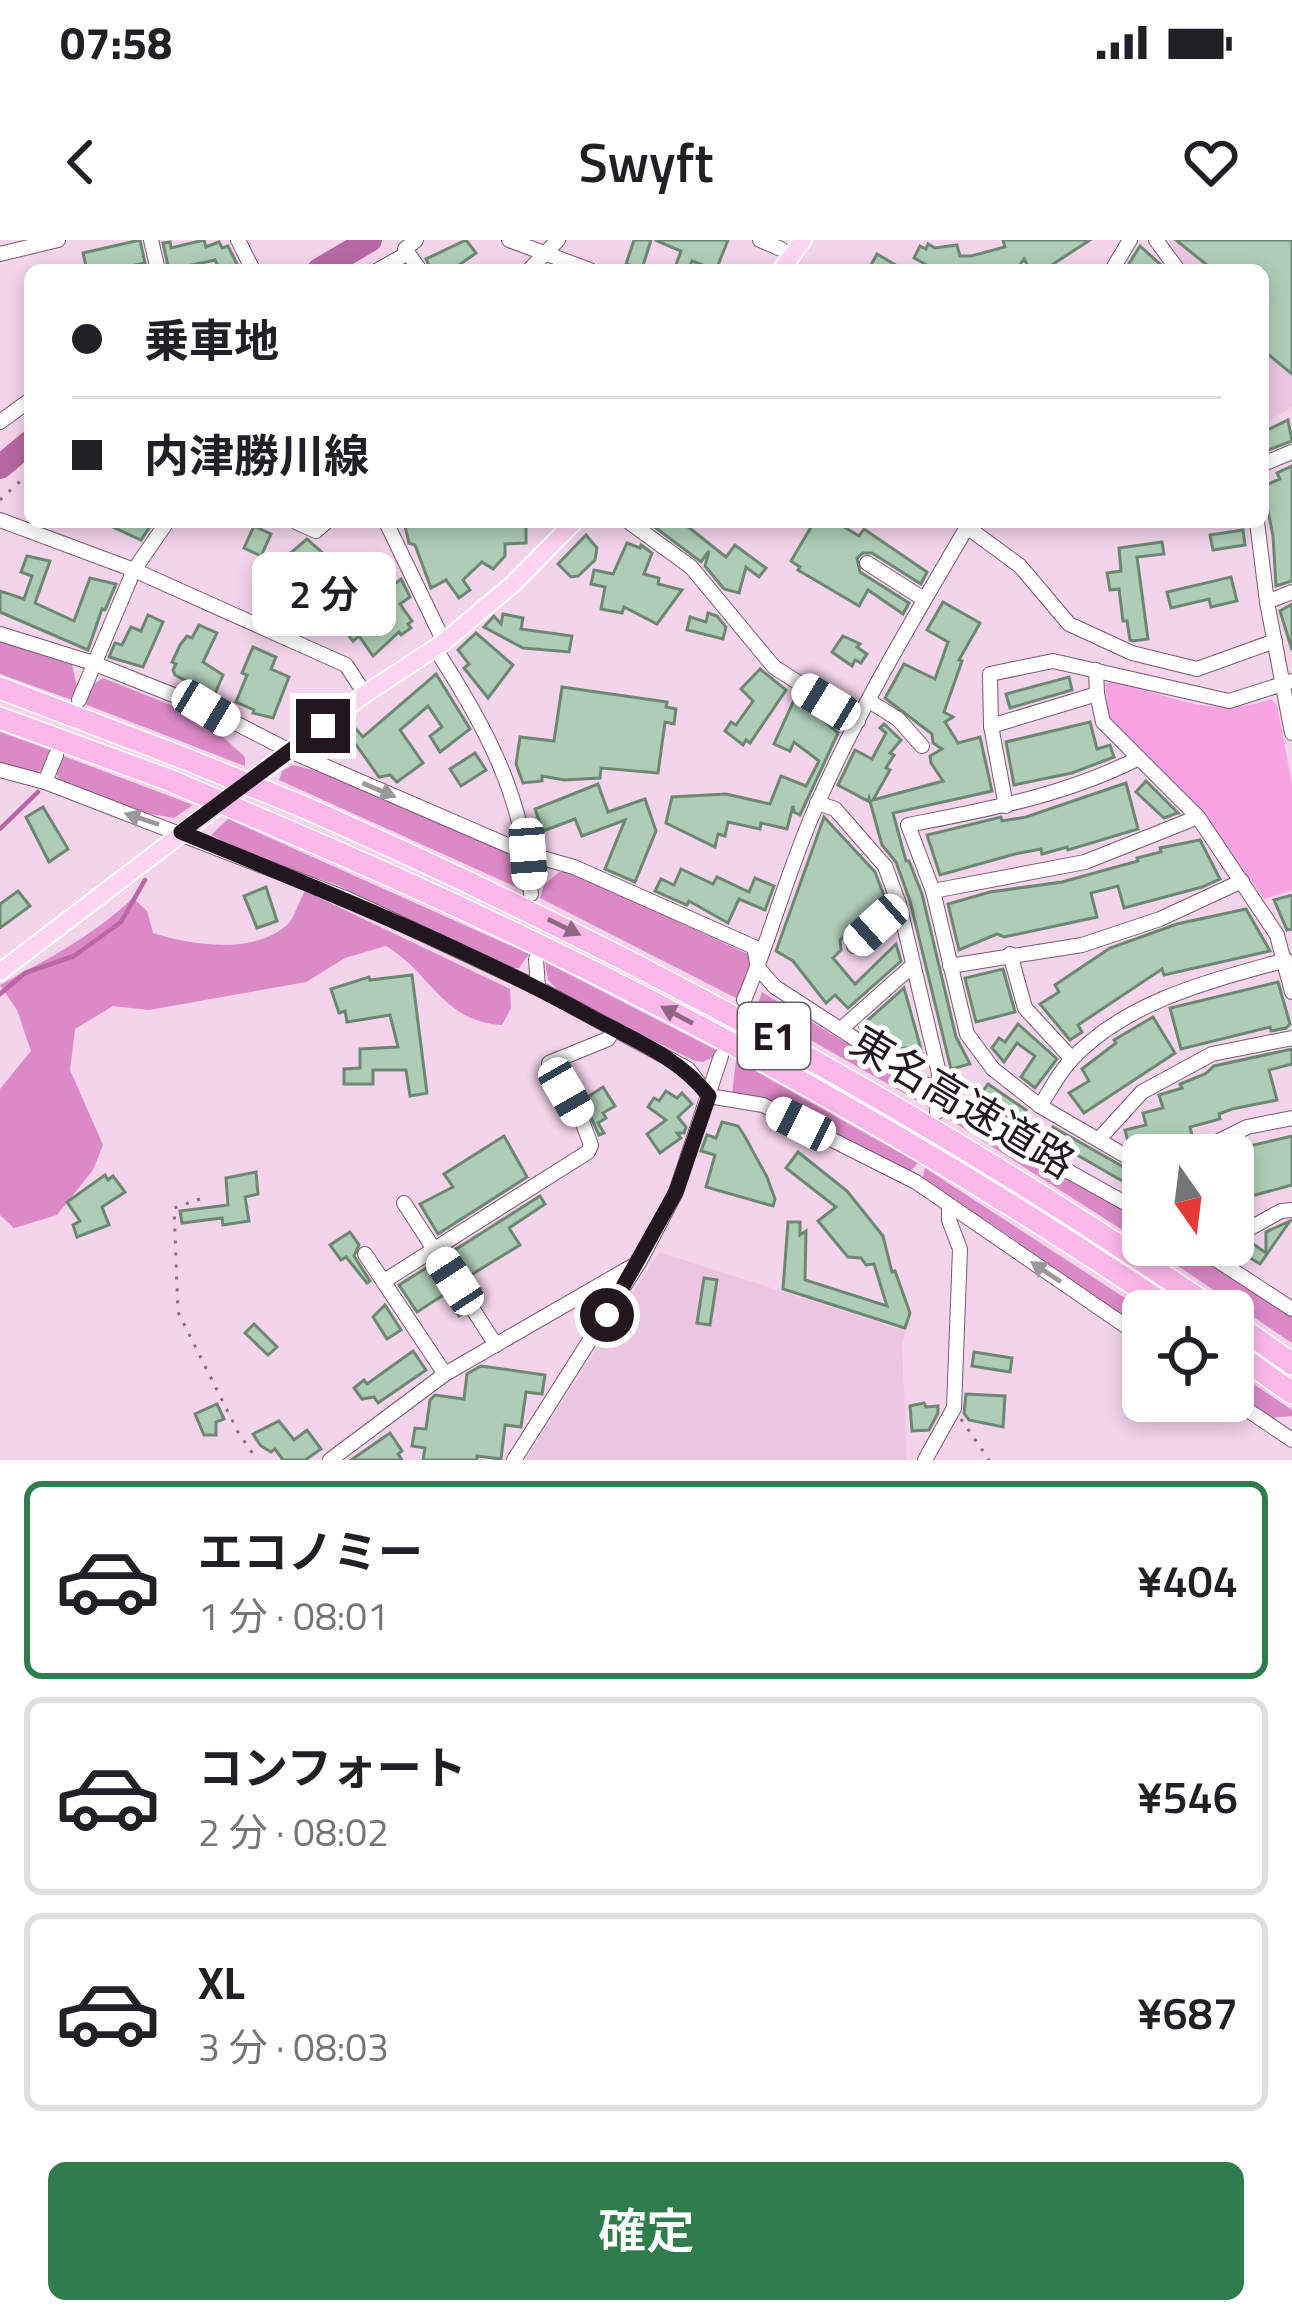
<!DOCTYPE html>
<html lang="ja">
<meta charset="utf-8">
<style>
body{margin:0;font-family:"Titillium Web","Noto Sans JP",sans-serif;background:#f6f6f6;color:#202124;height:100vh;display:flex;flex-direction:column;font-size:45px;white-space:nowrap}
*{box-sizing:border-box;margin:0}
p{font-size:39px;color:#757577}
.icon{flex:none;width:66px;height:66px;fill:none;stroke:currentColor;stroke-width:2;stroke-linecap:round;stroke-linejoin:round}
.map{position:relative;height:1220px;overflow:hidden}
.details{display:flex;flex-direction:column;background:#fff;flex:1}
.details>*{flex:none}
.hud{position:absolute;left:24px;top:24px;width:1245px;height:264px;border-radius:18px;box-shadow:0 6px 18px #0003;display:grid;align-content:center;height:264px;padding:0 48px;background:#fff}
.needle{width:78px;rotate:166deg}
.tools{position:absolute;left:1122px;top:894px;display:grid;gap:24px}
.tools a{display:grid;place-items:center;width:132px;height:132px;border-radius:18px;background:#fff;box-shadow:0 6px 18px #0003;font-size:60px}
.end{position:absolute;width:54px;height:54px;margin:-27px;border:15px solid #22171f;background:#fff;box-shadow:0 0 0 6px #fff}
.from{border-radius:50%}
.bubble{position:absolute;height:84px;border-radius:18px;background:#fff;box-shadow:0 6px 18px #0003;font-size:39px;font-weight:600;line-height:84px;text-align:center}
.car{position:absolute;width:36px;height:72px;margin:-36px -18px;border-radius:15px;box-shadow:0 0 9px 3px #0007;background:linear-gradient(#fff 24%,#345 0 40%,#fff 0 76%,#345 0 86%,#fff 0)}
.hud b{display:flex;align-items:center;gap:42px;height:114px;font-size:45px}
.hud b+b{border-top:3px solid #e0e0e0}
.hud i{width:30px;height:30px;background:#202124}
ul{padding:21px 0 0;list-style:none}
li{display:flex;align-items:center;gap:36px;height:198px;margin:0 24px 18px;padding:0 24px;border:6px solid #e0e0e0;border-radius:18px}
li div{flex:1}
li b{display:block;font-size:45px}
li em{font-style:normal;font-weight:600}
li.on{border-color:#2f7d4c}
li>.icon{width:108px;height:108px;stroke-width:1.5}
.button{display:flex;gap:24px;margin-top:auto;padding:24px 48px}
.button a{flex:1;height:138px;border-radius:18px;background:#2f7d4c;color:#fff;font-size:48px;font-weight:600;line-height:138px;text-align:center}
.status{display:flex;justify-content:space-between;align-items:center;height:84px;padding:0 60px;background:#fff;direction:ltr}
.status svg{height:33px;fill:currentColor}
header{display:flex;justify-content:space-between;align-items:center;height:156px;padding:0 48px;background:#fff;font-size:54px;font-weight:600}
.map>svg:first-child{display:block}
.built{fill:#ecc6e0}
.green{fill:#f8a3e2}
.forest{fill:#dc89c7}
.lines{fill:none;stroke-linecap:round;stroke-linejoin:round}
.stream{stroke:#b767a3;stroke-width:4.5}
.river{stroke:#b767a3;stroke-width:24}
.building{fill:#aeccb6;stroke:#6c8873;stroke-width:3}
.minor-casing{stroke:#765b6e;stroke-width:16}
.major-casing{stroke:#fff;stroke-width:20}
.highway-casing{stroke:#fff;stroke-width:24}
.path{stroke:#846f7e;stroke-width:3;stroke-dasharray:3 9;stroke-linecap:butt}
.minor{stroke:#fff;stroke-width:14}
.major{stroke:#fed4f2;stroke-width:16}
.highway{stroke:#fdb8ea;stroke-width:21}
.highway-bridge-casing{stroke:#fff;stroke-width:24;stroke-linecap:butt}
.highway-bridge{stroke:#fdb8ea;stroke-width:21}
.oneway{fill:#9c979a}
.oneway2{fill:#906884}
.route{stroke:#22171f;stroke-width:15}
.labels{text-anchor:middle;stroke-width:10;stroke-linejoin:round;paint-order:stroke}
.shield{fill:#fff;stroke:#645d62;stroke-width:3}
.shield-label{font-size:39px;font-weight:bold;fill:#22171f}
.street-label{font-size:42px;fill:#22171f;stroke:#fff}
</style>
<div class="status"><b>07:58</b><svg viewBox="0 0 49 12"><path d="M0 12V9h3v3zM5 12V6h3v6zM10 12V3h3v9zM15 12V0h3v12zM26 1h20v11H26zM47 4h2v5h-2z"/></svg></div>
<header><svg class="icon" aria-label="back" viewBox="0 0 24 24"><path d="M15 5l-7 7 7 7"/></svg>Swyft<svg class="icon" aria-label="heart" viewBox="0 0 24 24"><path d="M12 20l-8-8c-3-5 5-10 8-4 3-6 11-1 8 4z"/></svg></header>
<div class="map">
<svg width="1292" height="1220" viewBox="0 0 1292 1220">
<rect width="100%" height="100%" fill="#f3d4ea"/>
<g class="built">
<polygon points="1169,0 1292,0 1292,167 1263,184 1263,30 1186,30"/>
<polygon points="659,1012 905,1091 902,1104 907,1220 525,1220"/>
</g>
<path class="green" d="M1116,441C1172,457 1213,479 1271,459L1277,465L1292,544V650L1264,659L1203,574L1109,479L1105,444Z"/>
<g class="forest">
<polygon points="0,402 72,425 77,447 72,460 0,434"/>
<polygon points="103,438 201,477 245,517 245,526 82,463 90,447"/>
<polygon points="0,492 53,511 43,530 28,534 0,524"/>
<polygon points="61,515 193,565 174,578 121,569 63,547 57,535"/>
<polygon points="293,525 342,537 506,612 522,632 525,651 279,540 282,531"/>
<polygon points="228,579 529,714 519,728 511,728 335,644 275,625 211,595"/>
<polygon points="559,632 571,632 750,715 754,724 740,760 540,658 544,645"/>
<path d="M305,651L510,749L511,768L502,785C441,781 432,733 386,706L345,718L306,742L149,770L113,766L75,789L70,830L103,905L93,930L57,975L14,988L0,975V849L31,811L17,770L0,745C48,719 93,696 133,658L147,671L153,693C191,705 253,715 287,685C294,679 299,661 305,651Z"/>
<polygon points="545,722 720,812 719,814 703,822 695,821 565,757 548,740"/>
<polygon points="762,752 931,854 932,869 756,769"/>
<polygon points="736,820 918,923 908,934 760,858 732,855"/>
<polygon points="949,869 1143,978 1143,1003 941,874"/>
<polygon points="925,928 1145,1071 1143,1089 993,985 929,948 923,937"/>
<polygon points="1147,1005 1187,1005 1292,1075 1292,1103"/>
<polygon points="1233,1130 1292,1170 1292,1176 1272,1178 1233,1151"/>
</g>
<g class="lines">
<g class="stream">
<polyline points="0,589 38,552"/>
<polyline points="0,754 25,733 74,716 121,682 145,640"/>
</g>
<g class="river">
<polyline points="319,30 370,0"/>
<polyline points="0,227 30,202"/>
</g>
</g>
<g class="building">
<polygon points="140,0 145,23 112,30 87,30 83,13"/>
<polygon points="204,0 206,7 219,2 222,8 228,6 240,30 220,30 215,20 169,30 163,3 170,2 171,8"/>
<polygon points="466,0 476,13 452,30 431,30 426,19"/>
<polygon points="634,0 651,0 642,29 626,24"/>
<polygon points="655,0 728,0 716,30 692,21 688,30 674,30 681,11"/>
<polygon points="1003,0 1090,0 1044,30 1030,30 1024,19 1016,30 936,30 914,18 920,6 926,9 928,4 935,8 957,5 960,16 971,16 1005,7"/>
<polygon points="1176,0 1292,0 1292,134 1263,110 1263,30 1213,30"/>
<polygon points="1140,6 1161,25 1157,30 1125,30"/>
<polygon points="877,14 904,30 868,30"/>
<polygon points="1288,180 1292,201 1263,212 1263,192"/>
<polygon points="1292,226 1292,341 1276,346 1273,296 1263,246 1280,239 1277,233"/>
<polygon points="102,282 153,282 141,300"/>
<polygon points="404,282 526,282 526,303 505,304 505,316 493,329 482,322 463,340 470,350 459,358 446,340 431,348 415,305 409,303"/>
<polygon points="648,282 682,282 726,317 735,305 766,328 759,337 746,327 739,353 724,349 705,326 709,311 701,322"/>
<polygon points="814,282 836,282 859,296 864,289 927,332 921,344 872,313 863,313 857,318 860,332 909,363 903,374 868,350 859,366 798,330 800,327 791,321"/>
<polygon points="254,286 271,294 261,316 244,308"/>
<polygon points="1243,290 1245,305 1213,310 1210,295"/>
<polygon points="586,295 597,308 595,320 578,336 571,337 558,324"/>
<polygon points="307,299 325,315 294,340 287,332 271,365 256,358 267,333"/>
<polygon points="1162,302 1164,314 1137,317 1148,399 1133,401 1130,400 1127,381 1123,381 1119,349 1110,350 1107,333 1121,331 1119,308"/>
<polygon points="627,303 640,308 641,305 652,313 644,334 659,338 658,344 682,350 657,384 624,367 622,373 601,369 605,347 591,344 594,330 613,334"/>
<polygon points="27,316 50,321 35,363 74,381 90,338 116,344 105,370 102,369 88,410 0,372 0,351 24,359 32,336 21,332"/>
<polygon points="338,333 352,349 334,363 323,348"/>
<polygon points="1231,337 1237,361 1211,367 1209,359 1171,368 1167,352"/>
<polygon points="401,339 410,357 400,364 412,381 408,384 411,388 401,395 399,392 373,416 359,396 353,401 341,386"/>
<polygon points="943,362 980,383 959,420 962,421 944,472 953,477 945,482 958,503 980,497 992,551 893,573 906,621 909,621 922,654 956,797 970,824 951,829 910,661 896,622 882,605 869,558 868,561 838,545 855,510 872,519 886,493 880,488 884,484 901,500 890,513 894,515 886,528 890,530 873,560 943,541 931,523 930,516 942,509 933,503 932,494 885,458 904,424 935,439 948,402 927,390"/>
<polygon points="1292,364 1292,410 1280,371"/>
<polygon points="708,373 717,376 726,387 723,399 687,390 690,377 706,382"/>
<polygon points="503,374 523,378 521,389 572,396 569,412 523,408 484,387 494,376 501,384"/>
<polygon points="148,375 163,382 143,427 109,417 115,403 122,405 131,387 141,391"/>
<polygon points="199,385 217,393 203,422 223,435 214,456 175,435 173,430 176,424 172,422 180,405 187,396 192,398"/>
<polygon points="476,393 513,425 488,458 464,428 469,424 458,410"/>
<polygon points="843,396 860,404 857,407 867,414 861,423 855,420 852,426 832,412"/>
<polygon points="253,407 276,417 271,429 289,437 273,478 253,473 254,470 236,462 247,435 242,433"/>
<polygon points="760,429 786,450 750,503 746,500 743,505 725,491 731,482 736,485 753,461 741,449"/>
<polygon points="436,434 470,489 440,512 430,496 442,487 428,466 400,490 423,523 397,542 390,535 379,537 352,499 344,506 336,497 350,482 363,497"/>
<polygon points="1069,437 1072,450 1010,468 1006,454"/>
<polygon points="562,447 667,462 666,467 676,469 674,484 665,482 658,533 601,528 600,538 564,540 542,536 542,541 523,543 516,524 520,497 554,501"/>
<polygon points="796,456 838,493 800,575 794,572 793,566 787,589 761,583 760,589 728,582 725,596 718,594 715,607 666,583 672,557 726,554 770,564 781,536 806,546 819,521 794,502 790,511 774,504"/>
<polygon points="1090,482 1097,509 1110,505 1114,517 1072,533 1014,545 1006,502"/>
<polygon points="475,513 486,530 461,546 450,529"/>
<polygon points="1146,541 1178,573 1177,573 1164,578 1136,552"/>
<polygon points="1126,543 1138,589 1068,610 1067,607 1042,614 1041,609 1015,614 940,635 927,595 1001,577 1002,581 1026,577"/>
<polygon points="598,544 608,572 645,559 656,591 635,642 605,629 625,580 582,596 575,579 543,591 535,569"/>
<polygon points="43,567 68,609 49,622 26,577"/>
<polygon points="824,577 875,632 886,661 840,700 841,710 833,718 855,744 896,704 901,721 848,768 835,755 826,763 793,721 776,711"/>
<polygon points="1200,600 1220,639 1202,647 1124,668 1118,646 1091,653 1097,677 1004,697 997,694 959,710 948,664 990,652 1062,642 1138,621 1137,618 1161,612 1160,608"/>
<polygon points="681,629 713,644 717,637 749,652 755,638 774,646 765,670 739,659 728,683 689,661 687,665 655,651 661,639 674,645"/>
<polygon points="266,647 277,681 257,688 244,656"/>
<polygon points="18,651 30,666 0,688 0,664"/>
<polygon points="1292,655 1292,689 1287,690 1274,660"/>
<polygon points="1246,669 1270,711 1164,735 1162,729 1078,785 1082,792 1070,800 1040,764 1059,752 1055,745 1110,708 1177,684"/>
<polygon points="1003,729 1015,772 976,782 965,738"/>
<polygon points="412,735 427,853 410,856 406,830 373,830 373,844 344,844 344,829 360,828 360,809 398,807 390,775 347,782 345,771 339,773 331,749 369,737 370,740"/>
<polygon points="1278,742 1290,784 1286,788 1271,791 1270,787 1181,809 1170,768"/>
<polygon points="904,748 923,816 908,819 906,808 899,809 892,801 887,805 860,787"/>
<polygon points="1153,777 1175,813 1084,873 1069,853 1089,841 1082,829 1116,803 1114,800"/>
<polygon points="1018,784 1057,819 1035,848 1021,837 1035,816 1017,803 1004,822 992,808 999,798 1005,802"/>
<polygon points="1292,809 1292,824 1269,830 1277,860 1232,869 1219,874 1220,879 1190,887 1192,895 1172,900 1176,915 1156,915 1152,902 1129,905 1125,890 1146,885 1143,873 1163,868 1159,855 1182,848 1180,844 1205,834 1214,826"/>
<polygon points="988,844 1026,870 1017,883 979,857"/>
<polygon points="603,847 615,866 603,873 606,878 598,883 604,893 599,895 583,860"/>
<polygon points="666,851 677,858 682,853 692,864 678,877 686,887 684,893 677,893 681,898 660,913 647,894 666,880 648,867 654,858 659,861"/>
<polygon points="722,882 738,886 744,895 767,937 775,959 773,966 706,947 715,915 701,911 707,895 716,898"/>
<polygon points="1053,887 1143,938 1143,953 1046,897"/>
<polygon points="504,896 527,937 438,994 420,964 453,947 444,934"/>
<polygon points="1292,896 1292,945 1233,961 1233,910"/>
<polygon points="798,912 847,951 883,996 892,1032 895,1031 910,1073 905,1088 783,1049 788,982 800,982 800,995 806,991 805,1040 887,1066 874,1024 866,1025 861,1018 848,1017 818,981 836,967 786,928"/>
<polygon points="256,932 258,954 245,957 249,981 223,985 222,978 182,983 180,971 228,965 226,938"/>
<polygon points="105,935 108,940 113,936 125,952 102,967 109,985 77,997 73,985 80,981 67,962"/>
<polygon points="540,956 545,964 509,988 520,1005 466,1038 450,1013"/>
<polygon points="1290,981 1260,1024 1239,1011 1249,1001 1266,1013 1266,992"/>
<polygon points="350,992 359,1005 354,1016 370,1041 367,1043 346,1017 341,1020 330,1005"/>
<polygon points="431,1025 462,1074 459,1076 445,1054 417,1072 399,1045"/>
<polygon points="704,1038 717,1040 710,1085 697,1083"/>
<polygon points="385,1065 401,1090 387,1099 373,1077"/>
<polygon points="254,1084 277,1107 268,1115 245,1093"/>
<polygon points="413,1111 426,1130 378,1163 374,1157 362,1159 354,1148 364,1140 367,1144"/>
<polygon points="974,1112 1012,1118 1010,1132 972,1126"/>
<polygon points="481,1126 545,1135 542,1154 526,1152 521,1187 505,1185 501,1219 477,1216 477,1220 423,1220 425,1208 412,1206 415,1188 426,1189 430,1160 435,1155 464,1159 467,1134"/>
<polygon points="966,1154 1005,1156 1003,1187 969,1180 964,1173"/>
<polygon points="924,1163 926,1167 938,1166 938,1173 929,1190 912,1191 910,1166"/>
<polygon points="217,1164 224,1179 216,1182 216,1195 204,1195 195,1174"/>
<polygon points="279,1181 294,1200 307,1190 321,1209 305,1220 283,1220 275,1209 271,1212 261,1206 253,1194"/>
<polygon points="390,1193 402,1211 398,1214 402,1220 351,1220"/>
</g>
<g class="lines">
<defs>
<g id="minor">
<polyline points="151,0 158,30"/>
<polyline points="238,0 253,30"/>
<polyline points="416,0 405,9 420,30"/>
<polyline points="509,0 590,30"/>
<polyline points="760,0 781,9"/>
<polyline points="1156,0 1178,30"/>
<polyline points="0,14 58,0"/>
<polyline points="378,30 408,13"/>
<polyline points="529,30 558,0"/>
<polyline points="1112,30 1130,0"/>
<polyline points="0,182 30,160"/>
<polyline points="1263,224 1292,212"/>
<polyline points="0,280 134,330 346,425 365,454"/>
<polyline points="296,282 316,291 326,282"/>
<polyline points="386,282 444,402"/>
<polyline points="629,282 691,327 774,427 858,481"/>
<polyline points="1257,282 1267,362 1292,493"/>
<polyline points="967,287 1020,326 1069,384 1132,413 1197,429 1275,401"/>
<polyline points="867,323 922,358"/>
<polyline points="1267,362 1292,352"/>
<polyline points="0,394 93,423 206,468 290,511 528,614 574,627 754,707 758,728 775,747 1005,896 1143,973"/>
<path d="M435,408C487,490 523,554 531,654"/>
<polyline points="1096,430 1097,454 1103,482 1198,577 1277,695 1292,752"/>
<polyline points="79,460 134,330 167,282"/>
<polyline points="869,461 898,479 922,506"/>
<polyline points="991,486 1097,454"/>
<path d="M1137,519C1063,556 989,569 908,585L933,651L967,794L993,829L1040,866L1143,926"/>
<polyline points="0,530 45,542 348,659 538,748 688,829 709,856 763,865 916,942 1143,1098"/>
<polyline points="45,542 56,515"/>
<polyline points="817,563 835,569 885,626 899,664 939,833 937,872"/>
<polyline points="1006,566 991,486 990,434 1053,421 1229,461 1292,441"/>
<polyline points="933,651 1085,622 1198,577"/>
<polyline points="854,706 899,664"/>
<polyline points="1010,714 1025,768 1072,819"/>
<polyline points="536,719 538,748"/>
<polyline points="950,726 1082,705 1160,679 1242,641"/>
<path d="M744,760C772,694 789,625 819,560C862,463 917,373 970,282"/>
<polyline points="841,789 912,726"/>
<path d="M1040,866C1050,851 1059,832 1072,819C1128,760 1211,741 1286,720"/>
<polyline points="1100,898 1142,852 1212,814 1292,798"/>
<polyline points="1191,915 1247,887 1292,878"/>
<polyline points="404,963 496,1105"/>
<polyline points="1233,983 1245,991 1281,971 1292,970"/>
<polyline points="1194,1005 1292,1069"/>
<polyline points="365,1014 445,1134"/>
<polyline points="384,1041 588,912 591,905 582,881 549,823 608,799 614,789"/>
<polyline points="1233,1160 1292,1200"/>
<polyline points="330,1220 445,1134 636,1024"/>
<polyline points="514,1220 640,1021 676,952 721,816"/>
<polyline points="925,1220 954,1168 960,1009 949,980 949,965"/>
</g>
<g id="major">
<polyline points="781,30 803,0"/>
<polyline points="0,732 365,454 444,402 513,344 574,282"/>
</g>
<g id="highway">
<polyline points="0,448 186,519"/>
<polyline points="0,478 169,540"/>
<path d="M306,568C625,709 929,873 1216,1071"/>
<path d="M281,588C593,720 893,881 1174,1071"/>
<polyline points="1233,1082 1292,1124"/>
<polyline points="1233,1111 1292,1153"/>
</g>
</defs>
<use href="#minor" class="minor-casing"/>
<use href="#major" class="major-casing"/>
<use href="#highway" class="highway-casing"/>
<g class="path">
<polyline points="0,260 30,232"/>
<polyline points="200,959 174,968 178,1072 238,1192 257,1220"/>
<polyline points="961,1179 989,1220"/>
</g>
<use href="#minor" class="minor"/>
<use href="#major" class="major"/>
<use href="#highway" class="highway"/>
<defs>
<g id="highway-bridge">
<polyline points="186,519 306,568"/>
<polyline points="169,540 281,588"/>
</g>
</defs>
<use href="#highway-bridge" class="highway-bridge-casing"/>
<use href="#highway-bridge" class="highway-bridge"/>
</g>
<defs><path id="oneway-solid" d="M-6-.8H1V-3.2L6.5 0L1 3.2V.8H-6Z" transform="scale(3)"/></defs>
<g class="oneway">
<use href="#oneway-solid" transform="translate(379 550) rotate(23)"/>
<use href="#oneway-solid" transform="translate(142 579) rotate(-162)"/>
<use href="#oneway-solid" transform="translate(1046 1032) rotate(-146)"/>
</g>
<g class="oneway2">
<use href="#oneway-solid" transform="translate(564 687) rotate(26)"/>
<use href="#oneway-solid" transform="translate(677 775) rotate(-152)"/>
</g>
<g class="lines">
<path class="route" d="M323,486L181,592C322,650 462,706 595,779C638,802 679,818 709,856L676,952L607,1075"/>
</g>
<g class="labels">
<rect class="shield" x="738" y="763" width="72" height="66" rx="9"/>
<g class="shield-label">
<text x="774" y="810">E1</text>
</g>
<g class="street-label">
<text transform="translate(963 862) rotate(31)" y="15">東名高速道路</text>
</g>
</g>
</svg>
<div class="tools">
<a><svg class="needle" viewBox="-14 -14 28 28"><path d="M0-13l5 13h-10z" fill="#e53935"/><path d="M0 13l5-13h-10z" fill="#757577"/></svg></a>
<a><svg class="icon" aria-label="locate" viewBox="0 0 24 24"><circle cx="12" cy="12" r="6"/><path d="M12 2v4M12 18v4M2 12h4M18 12h4"/></svg></a>
</div>
<i class="end from" style="left:607px;top:1075px"></i>
<i class="end" style="left:323px;top:486px"></i>
<div class="bubble" style="left:252px;top:312px;width:144px">2 分</div>
<i class="car" style="left:826px;top:462px;rotate:301deg"></i>
<i class="car" style="left:206px;top:468px;rotate:121deg"></i>
<i class="car" style="left:528px;top:614px;rotate:176deg"></i>
<i class="car" style="left:876px;top:685px;rotate:228deg"></i>
<i class="car" style="left:566px;top:852px;rotate:150deg"></i>
<i class="car" style="left:801px;top:884px;rotate:297deg"></i>
<i class="car" style="left:455px;top:1041px;rotate:327deg"></i>
<div class="hud">
<b><i class="from"></i>乗車地</b>
<b><i></i>内津勝川線</b>
</div>
</div>
<section class="details">
<ul>
<li class="on"><svg class="icon" aria-label="car" viewBox="0 0 24 24"><path d="M5 17H2v-5l4-1 3-4h7l3 4 3 1v5h-3M9 17h6M6 11h13"/><circle cx="7" cy="17" r="2"/><circle cx="17" cy="17" r="2"/></svg><div><b>エコノミー</b><p>1 分 · 08:01</p></div><em>¥404</em></li>
<li><svg class="icon" aria-label="car" viewBox="0 0 24 24"><path d="M5 17H2v-5l4-1 3-4h7l3 4 3 1v5h-3M9 17h6M6 11h13"/><circle cx="7" cy="17" r="2"/><circle cx="17" cy="17" r="2"/></svg><div><b>コンフォート</b><p>2 分 · 08:02</p></div><em>¥546</em></li>
<li><svg class="icon" aria-label="car" viewBox="0 0 24 24"><path d="M5 17H2v-5l4-1 3-4h7l3 4 3 1v5h-3M9 17h6M6 11h13"/><circle cx="7" cy="17" r="2"/><circle cx="17" cy="17" r="2"/></svg><div><b>XL</b><p>3 分 · 08:03</p></div><em>¥687</em></li>
</ul>
<div class="button"><a>確定</a></div>
</section>
